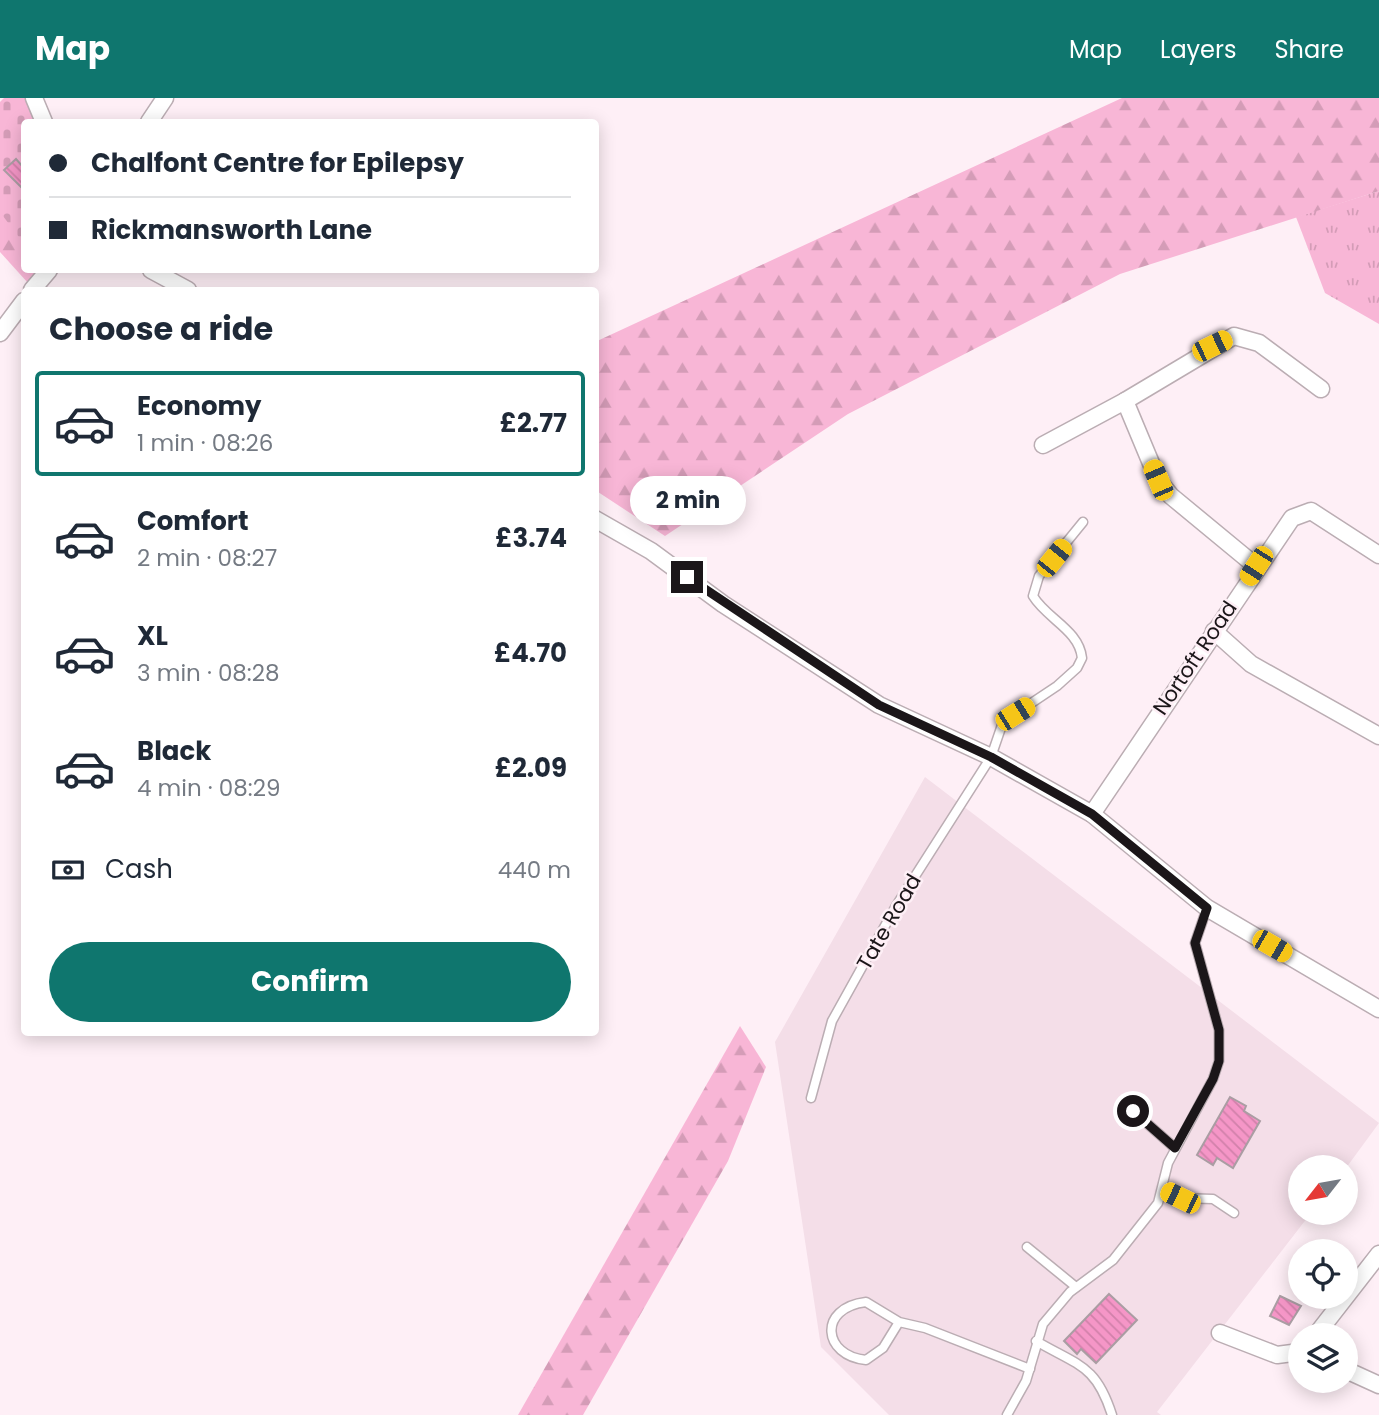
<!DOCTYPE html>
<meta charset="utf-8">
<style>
body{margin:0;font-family:Poppins,sans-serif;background:#f6f6f7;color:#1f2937;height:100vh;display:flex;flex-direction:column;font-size:26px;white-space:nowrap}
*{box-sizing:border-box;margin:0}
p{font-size:23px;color:#747a83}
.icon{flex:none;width:38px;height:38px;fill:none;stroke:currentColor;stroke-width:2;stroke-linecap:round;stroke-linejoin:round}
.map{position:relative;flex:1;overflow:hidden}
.drawer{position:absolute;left:21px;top:189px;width:578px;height:749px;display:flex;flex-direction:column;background:#fff;border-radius:7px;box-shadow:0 4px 18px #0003}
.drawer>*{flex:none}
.banner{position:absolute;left:21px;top:21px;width:578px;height:154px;border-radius:7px;box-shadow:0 4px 18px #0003;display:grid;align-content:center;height:154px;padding:0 28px;background:#fff}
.needle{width:46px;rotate:239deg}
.tools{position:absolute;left:1288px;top:1057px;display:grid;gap:14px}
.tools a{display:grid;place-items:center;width:70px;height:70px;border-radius:50%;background:#fff;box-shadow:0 4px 18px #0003;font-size:35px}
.end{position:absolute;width:32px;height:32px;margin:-16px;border:9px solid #1b1619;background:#fff;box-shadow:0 0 0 4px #fff}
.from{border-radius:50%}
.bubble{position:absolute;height:49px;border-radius:24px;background:#fff;box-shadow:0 4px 18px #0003;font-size:23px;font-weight:700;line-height:49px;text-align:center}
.car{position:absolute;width:21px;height:42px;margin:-21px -10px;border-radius:9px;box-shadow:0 0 5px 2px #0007;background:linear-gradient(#f5c518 24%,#345 0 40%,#f5c518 0 76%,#345 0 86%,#f5c518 0)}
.banner b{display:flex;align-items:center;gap:24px;height:66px;font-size:26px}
.banner b+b{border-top:2px solid #e0e1e3}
.banner i{width:18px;height:18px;background:#1f2937}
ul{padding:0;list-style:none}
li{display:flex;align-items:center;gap:21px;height:105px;margin:0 14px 10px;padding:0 14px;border:4px solid transparent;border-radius:7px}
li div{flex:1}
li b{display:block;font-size:26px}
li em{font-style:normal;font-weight:700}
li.on{border-color:#0f766e}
li>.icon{width:63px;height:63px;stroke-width:1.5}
h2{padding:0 28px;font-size:32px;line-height:84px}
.pay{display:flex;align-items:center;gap:18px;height:77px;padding:0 28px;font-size:26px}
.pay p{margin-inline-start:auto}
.action{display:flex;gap:14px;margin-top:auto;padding:14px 28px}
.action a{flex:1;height:80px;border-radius:42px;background:#0f766e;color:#fff;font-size:28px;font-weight:700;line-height:80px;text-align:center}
header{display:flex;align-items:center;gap:42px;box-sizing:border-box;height:98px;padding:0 35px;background:#0f766e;color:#fff}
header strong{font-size:33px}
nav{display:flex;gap:38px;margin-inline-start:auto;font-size:24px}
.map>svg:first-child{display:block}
.built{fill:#f4dee8}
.grass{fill:url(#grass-tufts)}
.forest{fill:url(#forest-firs)}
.cemetery{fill:url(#cemetery-stones)}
.building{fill:url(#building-back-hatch);stroke:#aa9da3;stroke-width:2}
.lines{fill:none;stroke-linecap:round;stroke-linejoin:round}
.lane-casing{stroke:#bbadb3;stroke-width:11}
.street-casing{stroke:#bbadb3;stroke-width:19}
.lane{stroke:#fff;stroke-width:8}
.street{stroke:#fff;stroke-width:16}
.route{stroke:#1b1619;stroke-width:9}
.labels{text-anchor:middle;stroke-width:5;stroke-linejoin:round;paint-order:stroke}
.street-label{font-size:21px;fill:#1b1619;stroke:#feeff6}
</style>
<header>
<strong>Map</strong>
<nav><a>Map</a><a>Layers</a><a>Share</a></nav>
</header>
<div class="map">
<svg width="1379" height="1317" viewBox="0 0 1379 1317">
<defs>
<pattern id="grass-tufts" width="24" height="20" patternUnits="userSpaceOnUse" patternTransform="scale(1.75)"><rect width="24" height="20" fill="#f8b6d6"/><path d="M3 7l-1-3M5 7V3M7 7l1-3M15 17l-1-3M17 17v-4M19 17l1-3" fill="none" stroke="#d49cb7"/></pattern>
<pattern id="forest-firs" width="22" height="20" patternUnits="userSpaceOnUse" patternTransform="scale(1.75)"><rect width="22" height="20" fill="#f8b6d6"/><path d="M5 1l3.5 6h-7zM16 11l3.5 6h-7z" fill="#d49cb7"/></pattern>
<pattern id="cemetery-stones" width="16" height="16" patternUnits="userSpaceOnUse" patternTransform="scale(1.75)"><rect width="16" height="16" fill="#f8b6d6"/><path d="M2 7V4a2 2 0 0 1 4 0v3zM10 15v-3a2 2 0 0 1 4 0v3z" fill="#d49cb7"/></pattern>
<pattern id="building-back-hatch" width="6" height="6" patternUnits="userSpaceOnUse" patternTransform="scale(1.75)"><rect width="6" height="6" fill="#f596c7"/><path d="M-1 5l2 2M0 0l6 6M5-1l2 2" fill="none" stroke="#d181aa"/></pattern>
</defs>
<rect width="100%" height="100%" fill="#feeff6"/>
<polygon class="built" points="925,679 1379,1025 1346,1070 1300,1069 1300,1115 1311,1115 1157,1314 1161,1317 889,1317 821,1249 775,944"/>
<polygon class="grass" points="1379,93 1379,226 1325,195 1296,119"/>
<g class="forest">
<polygon points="1122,0 1379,0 1379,93 1120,176 848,316 665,438 595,392 595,244"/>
<polygon points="0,112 24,136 24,172 41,172 28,185 0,154"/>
<polygon points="740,928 766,969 728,1063 583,1317 518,1317"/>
</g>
<polygon class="cemetery" points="4,0 28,0 41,24 24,24 24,146 0,114 0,4"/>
<g class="building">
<polygon points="16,61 24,70 23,91 4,72"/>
<polygon points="1230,999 1246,1008 1244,1013 1260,1023 1233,1070 1217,1060 1213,1067 1197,1057"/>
<polygon points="1109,1196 1137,1222 1096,1265 1081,1251 1077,1256 1064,1243"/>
<polygon points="1280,1198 1301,1208 1289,1227 1270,1218"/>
</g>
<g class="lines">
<defs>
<g id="lane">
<path d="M811,1000L832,923L896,808L991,659L1003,624L1057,588L1077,570L1082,560C1079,532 1047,521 1033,498L1039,478L1083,424"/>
<polyline points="1133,1013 1175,1050"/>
<polyline points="1163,1092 1180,1100 1213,1101 1234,1115"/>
<polyline points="1027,1149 1076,1189"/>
<path d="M899,1224L883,1250L866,1262C823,1258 817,1210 866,1204L899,1224L925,1230L1030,1271"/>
<path d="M1036,1243C1079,1268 1096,1267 1112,1317"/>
<polyline points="1007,1317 1026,1283 1043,1226 1070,1194 1113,1162 1158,1105 1168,1065 1213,981 1219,963 1219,932 1195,845 1207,810"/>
</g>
<g id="street">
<polyline points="34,0 44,24"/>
<polyline points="149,24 165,0"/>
<polyline points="151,172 188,192"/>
<polyline points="32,192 49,172"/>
<polyline points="0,235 24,203"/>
<polyline points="1043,347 1125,303"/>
<polyline points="595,421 651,453 723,506 879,607 991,659 1092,716 1207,810 1379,911"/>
<polyline points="1257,469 1171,398 1158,382 1125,303 1234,238 1259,245 1321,291"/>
<polyline points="1214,533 1251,566 1379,638"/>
<polyline points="1092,716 1292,420 1311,413 1379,457"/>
<polyline points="1220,1235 1277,1257 1300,1254"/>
<polyline points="1316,1237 1379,1156"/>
<polyline points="1346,1272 1379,1287"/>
</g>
</defs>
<use href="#lane" class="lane-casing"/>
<use href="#street" class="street-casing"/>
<use href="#lane" class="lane"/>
<use href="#street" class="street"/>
</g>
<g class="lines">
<polyline class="route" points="687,479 879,607 991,659 1092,716 1207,810 1195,845 1219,932 1219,963 1213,981 1175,1050 1133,1013"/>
</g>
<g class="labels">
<g class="street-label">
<text transform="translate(1195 560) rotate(-56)" y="7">Nortoft Road</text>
<text transform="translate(889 824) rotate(-60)" y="7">Tate Road</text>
</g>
</g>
</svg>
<div class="tools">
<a><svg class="needle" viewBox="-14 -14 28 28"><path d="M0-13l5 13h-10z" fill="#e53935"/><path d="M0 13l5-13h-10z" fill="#747a83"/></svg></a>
<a><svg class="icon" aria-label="locate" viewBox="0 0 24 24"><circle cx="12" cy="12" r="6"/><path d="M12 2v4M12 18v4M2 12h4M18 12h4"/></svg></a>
<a><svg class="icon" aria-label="layers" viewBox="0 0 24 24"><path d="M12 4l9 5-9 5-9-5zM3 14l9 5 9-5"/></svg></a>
</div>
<i class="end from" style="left:1133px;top:1013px"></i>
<i class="end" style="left:687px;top:479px"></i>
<div class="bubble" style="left:630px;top:378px;width:116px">2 min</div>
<i class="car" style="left:1212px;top:248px;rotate:64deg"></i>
<i class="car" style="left:1158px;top:382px;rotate:337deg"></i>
<i class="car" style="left:1054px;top:460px;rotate:39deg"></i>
<i class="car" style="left:1256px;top:468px;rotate:213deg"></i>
<i class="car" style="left:1015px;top:616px;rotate:58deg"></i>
<i class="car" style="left:1272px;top:848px;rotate:120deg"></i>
<i class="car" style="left:1180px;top:1100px;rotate:296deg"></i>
<div class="banner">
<b><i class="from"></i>Chalfont Centre for Epilepsy</b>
<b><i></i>Rickmansworth Lane</b>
</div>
<section class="drawer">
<h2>Choose a ride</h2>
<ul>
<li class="on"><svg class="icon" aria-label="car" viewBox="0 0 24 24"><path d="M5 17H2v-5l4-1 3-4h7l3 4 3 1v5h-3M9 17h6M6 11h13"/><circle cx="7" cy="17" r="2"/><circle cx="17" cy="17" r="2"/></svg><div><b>Economy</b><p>1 min · 08:26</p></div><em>£2.77</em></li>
<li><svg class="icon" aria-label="car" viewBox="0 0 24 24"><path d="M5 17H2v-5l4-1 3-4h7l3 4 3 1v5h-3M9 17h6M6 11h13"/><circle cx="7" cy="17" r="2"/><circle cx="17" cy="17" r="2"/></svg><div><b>Comfort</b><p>2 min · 08:27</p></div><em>£3.74</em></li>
<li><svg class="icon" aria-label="car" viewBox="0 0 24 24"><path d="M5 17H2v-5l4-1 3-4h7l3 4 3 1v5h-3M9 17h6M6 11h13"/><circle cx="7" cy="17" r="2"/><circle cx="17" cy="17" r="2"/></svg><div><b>XL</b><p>3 min · 08:28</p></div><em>£4.70</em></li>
<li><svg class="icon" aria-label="car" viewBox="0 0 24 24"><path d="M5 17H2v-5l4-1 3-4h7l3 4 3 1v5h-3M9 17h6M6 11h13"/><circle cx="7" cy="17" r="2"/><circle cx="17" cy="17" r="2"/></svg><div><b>Black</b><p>4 min · 08:29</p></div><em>£2.09</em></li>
</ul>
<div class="pay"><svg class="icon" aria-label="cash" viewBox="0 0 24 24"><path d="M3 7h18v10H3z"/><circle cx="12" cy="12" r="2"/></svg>Cash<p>440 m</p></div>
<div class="action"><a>Confirm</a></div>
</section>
</div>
